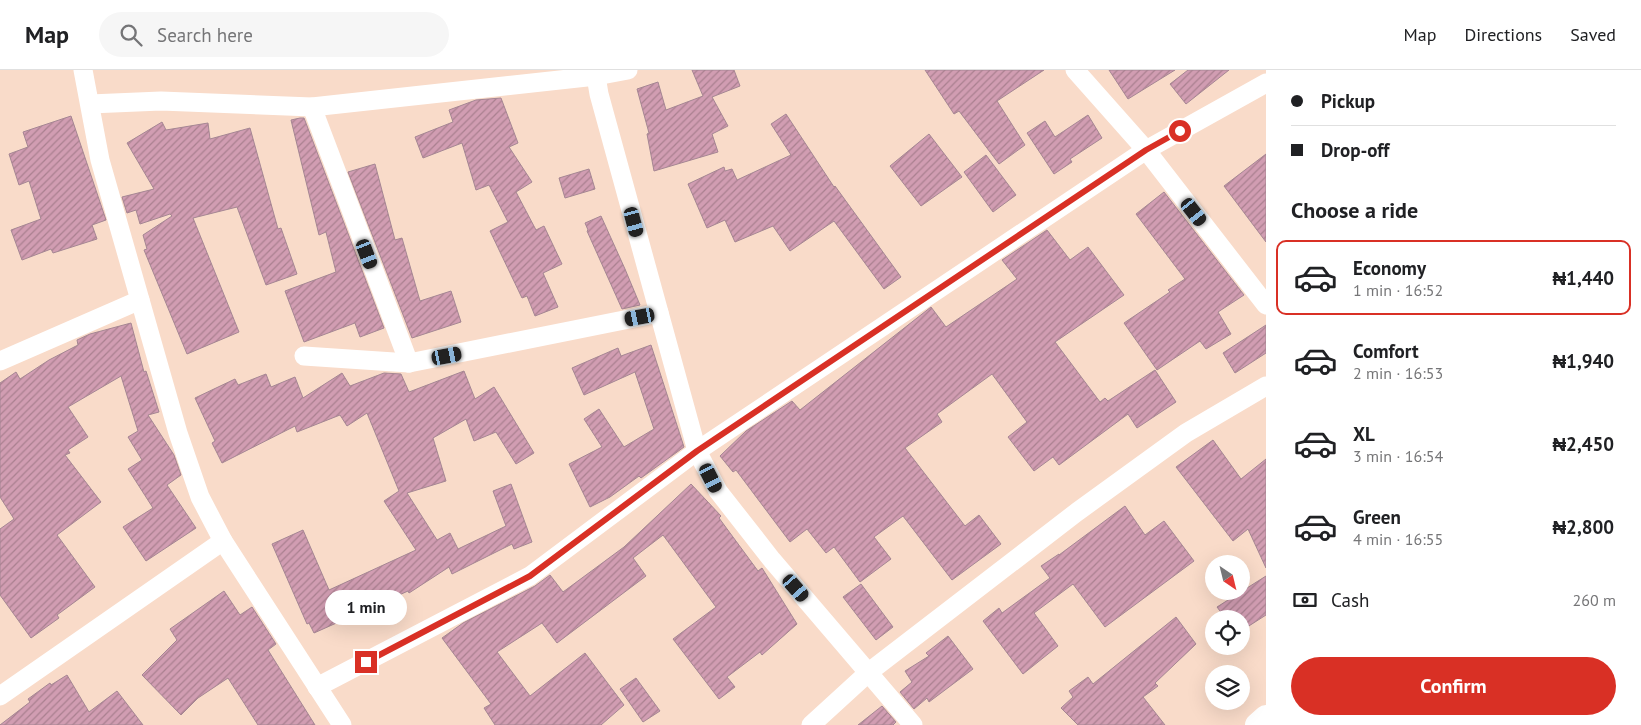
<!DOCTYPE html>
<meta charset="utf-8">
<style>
body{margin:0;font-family:"PT Sans",sans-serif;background:#f6f6f6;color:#202124;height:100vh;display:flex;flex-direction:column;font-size:19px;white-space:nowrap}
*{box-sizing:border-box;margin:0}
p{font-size:16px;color:#757577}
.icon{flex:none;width:28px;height:28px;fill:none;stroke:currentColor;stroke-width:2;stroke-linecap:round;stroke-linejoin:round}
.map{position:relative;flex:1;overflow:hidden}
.details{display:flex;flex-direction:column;background:#fff;width:375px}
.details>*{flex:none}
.top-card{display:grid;align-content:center;height:110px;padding:0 25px;background:#fff}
.needle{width:32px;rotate:145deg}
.fabs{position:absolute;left:1205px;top:485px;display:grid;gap:10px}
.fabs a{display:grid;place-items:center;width:45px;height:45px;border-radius:50%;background:#fff;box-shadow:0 5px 20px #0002;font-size:25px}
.end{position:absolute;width:22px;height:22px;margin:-11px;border:6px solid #d93025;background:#fff;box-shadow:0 0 0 2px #fff}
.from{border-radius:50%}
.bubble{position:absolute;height:35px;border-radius:18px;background:#fff;box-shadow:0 5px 20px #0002;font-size:16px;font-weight:700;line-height:35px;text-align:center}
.car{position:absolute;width:15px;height:30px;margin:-15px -8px;border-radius:6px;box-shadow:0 0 4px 1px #0007;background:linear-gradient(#222 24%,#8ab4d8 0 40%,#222 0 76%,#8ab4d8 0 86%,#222 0)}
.top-card b{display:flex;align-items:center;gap:18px;height:48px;font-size:19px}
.top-card b+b{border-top:1px solid #e0e0e0}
.top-card i{width:12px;height:12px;background:#202124}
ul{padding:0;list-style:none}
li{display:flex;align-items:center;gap:15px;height:75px;margin:0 10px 8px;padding:0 15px;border:2px solid transparent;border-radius:10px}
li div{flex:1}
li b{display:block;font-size:19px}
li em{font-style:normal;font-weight:700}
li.selected{border-color:#d93025}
li>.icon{width:45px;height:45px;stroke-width:1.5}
h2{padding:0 25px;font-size:22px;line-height:60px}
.pay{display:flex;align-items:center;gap:12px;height:55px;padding:0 25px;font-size:19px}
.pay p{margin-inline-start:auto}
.button{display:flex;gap:10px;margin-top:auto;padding:10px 25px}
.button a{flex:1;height:58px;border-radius:30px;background:#d93025;color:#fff;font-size:20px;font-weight:700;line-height:58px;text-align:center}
header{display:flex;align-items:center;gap:30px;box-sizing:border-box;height:70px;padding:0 25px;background:#fff;border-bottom:1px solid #e0e0e0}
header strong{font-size:24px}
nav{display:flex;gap:28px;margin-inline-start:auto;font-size:18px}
.search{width:350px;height:45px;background:#f6f6f6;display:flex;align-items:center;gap:12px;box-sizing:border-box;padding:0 18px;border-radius:28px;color:#757577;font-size:19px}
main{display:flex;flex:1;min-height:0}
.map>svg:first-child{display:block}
.building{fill:url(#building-hatch);stroke:#a58693}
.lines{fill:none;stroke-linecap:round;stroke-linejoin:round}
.minor{stroke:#fff;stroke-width:19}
.tertiary{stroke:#fff;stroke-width:24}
.route{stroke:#d93025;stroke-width:6}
</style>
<header>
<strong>Map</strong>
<div class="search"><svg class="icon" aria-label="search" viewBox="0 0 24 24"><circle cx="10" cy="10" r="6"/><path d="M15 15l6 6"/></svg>Search here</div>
<nav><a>Map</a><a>Directions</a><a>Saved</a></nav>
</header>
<main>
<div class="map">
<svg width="1266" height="655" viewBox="0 0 1266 655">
<defs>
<pattern id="building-hatch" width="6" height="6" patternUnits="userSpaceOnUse" patternTransform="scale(1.25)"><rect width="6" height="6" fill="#d19db2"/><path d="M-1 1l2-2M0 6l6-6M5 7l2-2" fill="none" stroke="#aa8090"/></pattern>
</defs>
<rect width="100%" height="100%" fill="#f9dbc9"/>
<g class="building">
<polygon points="692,0 734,0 740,16 712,27 728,56 712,64 718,82 654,101 647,64 649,63 637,19 658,12 666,40 703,26"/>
<polygon points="925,0 1044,0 997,31 1025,75 999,94 959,41 954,44"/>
<polygon points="1109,0 1175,0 1128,29"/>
<polygon points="1188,0 1229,0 1186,34 1170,14"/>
<polygon points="501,28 518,73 509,77 532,112 516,122 536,160 544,156 562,194 543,203 558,237 535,246 527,226 522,228 490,161 508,152 489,115 476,120 462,73 423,88 415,67 453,52 449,40 476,30"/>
<polygon points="786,44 834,117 835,116 901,207 884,219 834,151 790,181 773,156 735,172 725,150 707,158 688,114 724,97 725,101 732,99 737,110 791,85 771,54"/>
<polygon points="1088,45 1102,68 1070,89 1072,92 1054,104 1027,63 1045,51 1055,67"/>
<polygon points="71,46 106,150 92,155 97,169 53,183 51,179 22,190 11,160 41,149 29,111 19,115 9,84 28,77 23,62"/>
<polygon points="300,48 304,48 384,258 360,267 355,253 304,272 285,221 336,202 326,162 319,165 291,50"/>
<polygon points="162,52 166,60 208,53 210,69 250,58 278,159 281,158 297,204 266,215 237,137 193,148 239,262 187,284 144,180 147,179 143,165 172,146 170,144 140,154 136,140 127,143 122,127 154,119 127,73"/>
<polygon points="929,64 962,107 921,136 890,96"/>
<polygon points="1266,84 1266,172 1224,116"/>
<polygon points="986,85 1016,125 993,142 964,102"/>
<polygon points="375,94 395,170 402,168 420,231 451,221 461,252 412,268 348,102"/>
<polygon points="589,99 595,119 565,128 559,108"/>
<polygon points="1164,122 1244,225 1218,242 1231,264 1206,279 1200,271 1157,300 1124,253 1170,222 1168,220 1185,209 1136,144"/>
<polygon points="601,146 625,199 640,235 622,239 587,161 588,160 585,153"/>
<polygon points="1047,160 1070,190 1088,177 1124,225 1055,272 1100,332 1105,328 1108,331 1155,300 1176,332 1137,358 1128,344 1059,395 1053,387 1034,401 1008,367 1027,352 992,304 937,344 942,352 905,378 965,456 979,445 1001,474 952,510 903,446 874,467 891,489 860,512 834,477 826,483 807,459 790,472 736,400 733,402 720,386 746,361 792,331 800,340 931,237 946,257 1017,209 1002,190"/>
<polygon points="131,253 144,302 146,301 159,342 148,345 174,385 181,405 167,415 196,458 146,491 123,457 153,438 128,399 142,390 128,367 138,361 121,306 68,337 88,367 68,380 70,383 65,385 101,432 57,465 95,517 57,545 59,548 31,568 0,525 0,459 14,449 0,427 0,313 16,302 20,309 49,290 78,275 77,270 90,264"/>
<polygon points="1266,255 1266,283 1235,303 1223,283"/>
<polygon points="651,275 684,377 641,408 639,406 610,427 590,437 569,394 602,377 584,349 599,339 624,377 654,359 635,302 584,325 572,298 618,278 621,286"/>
<polygon points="464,301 475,329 494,317 534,383 516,394 496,362 474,371 466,349 433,368 446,411 407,423 437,470 450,463 458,479 506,456 493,421 511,414 532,472 514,479 512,474 452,504 449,497 409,523 408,521 314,563 309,553 307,554 272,474 303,460 329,520 416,480 384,431 399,421 367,343 347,356 340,345 297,362 295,356 222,393 212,373 215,371 195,328 235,309 238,315 266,304 271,317 295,307 303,328 342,303 350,316 384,303 401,304 409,322"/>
<polygon points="1213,370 1241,409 1266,389 1266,498 1248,459 1233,471 1176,397"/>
<polygon points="691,414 721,446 719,448 758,501 762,498 797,554 762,585 760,582 727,607 735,617 719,629 673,569 716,537 663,465 633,488 646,506 557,573 542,553 497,582 530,626 585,583 624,635 601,655 495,655 484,638 491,634 442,568 463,553 535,516 550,505 563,522 624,477"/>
<polygon points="1125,436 1145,465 1164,451 1194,491 1105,557 1073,514 1034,543 1058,576 1023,604 983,551 999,538 1002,543 1050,508 1041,496 1059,484 1059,485"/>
<polygon points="1266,506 1266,545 1241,561 1241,549 1226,549 1217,537"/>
<polygon points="861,514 893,557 876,570 843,527"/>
<polygon points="224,521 240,545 252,537 276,574 268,580 315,655 258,655 228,608 198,628 181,645 142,605 177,570 170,559"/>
<polygon points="1176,547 1196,574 1155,613 1158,616 1143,627 1165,655 1078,655 1061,638 1073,627 1069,621 1088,607 1093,614"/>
<polygon points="948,566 973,599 929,632 927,628 914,639 900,622 912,612 905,601 929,586 926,583"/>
<polygon points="67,605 89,642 117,621 143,655 0,655 30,632 28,629 50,613 51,615"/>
<polygon points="636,608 660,641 643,652 620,619"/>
<polygon points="882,636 896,652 893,655 858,655"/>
</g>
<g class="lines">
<g class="minor">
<polyline points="83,0 100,90 178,363 200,427 223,471 342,655"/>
<polyline points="595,0 599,24 697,381 718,421 772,490 913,655"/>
<polyline points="1075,0 1146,80 1266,235"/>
<polyline points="90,34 161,31 312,37 596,6 628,0"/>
<polyline points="312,37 409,293"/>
<polyline points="304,286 409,293 659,243"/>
<polyline points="0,291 140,230"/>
<polyline points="317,617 530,506 697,381 1146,80 1266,13"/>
<polyline points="0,626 223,471"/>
<polyline points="811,655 869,602 1077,442 1186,363 1266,316"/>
</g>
<polyline class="tertiary" points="1257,655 1266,647"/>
</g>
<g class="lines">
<polyline class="route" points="366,592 530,506 697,381 1146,80 1180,61"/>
</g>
</svg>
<div class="fabs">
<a><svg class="needle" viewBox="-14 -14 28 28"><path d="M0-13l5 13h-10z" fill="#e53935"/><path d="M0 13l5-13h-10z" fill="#757577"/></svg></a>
<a><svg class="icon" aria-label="locate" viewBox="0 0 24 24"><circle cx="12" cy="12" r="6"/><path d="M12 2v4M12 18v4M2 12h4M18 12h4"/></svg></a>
<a><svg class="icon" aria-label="layers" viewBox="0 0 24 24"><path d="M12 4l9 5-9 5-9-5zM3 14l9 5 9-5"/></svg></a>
</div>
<i class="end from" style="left:1180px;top:61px"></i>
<i class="end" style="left:366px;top:592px"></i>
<div class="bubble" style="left:325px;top:520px;width:82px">1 min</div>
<i class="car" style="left:1194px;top:142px;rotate:142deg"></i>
<i class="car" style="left:634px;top:152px;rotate:165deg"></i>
<i class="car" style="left:367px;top:184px;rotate:159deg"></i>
<i class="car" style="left:640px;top:247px;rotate:259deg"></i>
<i class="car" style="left:447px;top:286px;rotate:79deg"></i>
<i class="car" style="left:711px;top:408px;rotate:153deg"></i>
<i class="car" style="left:796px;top:518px;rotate:139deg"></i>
</div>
<section class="details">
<div class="top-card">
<b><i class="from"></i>Pickup</b>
<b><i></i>Drop-off</b>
</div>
<h2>Choose a ride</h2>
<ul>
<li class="selected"><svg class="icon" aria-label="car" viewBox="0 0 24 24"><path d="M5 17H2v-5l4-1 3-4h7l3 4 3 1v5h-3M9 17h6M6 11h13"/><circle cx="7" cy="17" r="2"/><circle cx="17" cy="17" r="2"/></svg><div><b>Economy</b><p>1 min · 16:52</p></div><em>₦1,440</em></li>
<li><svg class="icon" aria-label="car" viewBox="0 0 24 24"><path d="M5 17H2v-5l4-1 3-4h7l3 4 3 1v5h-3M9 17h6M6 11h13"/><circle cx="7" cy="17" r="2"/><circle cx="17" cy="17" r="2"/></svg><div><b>Comfort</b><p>2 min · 16:53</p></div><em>₦1,940</em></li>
<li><svg class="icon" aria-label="car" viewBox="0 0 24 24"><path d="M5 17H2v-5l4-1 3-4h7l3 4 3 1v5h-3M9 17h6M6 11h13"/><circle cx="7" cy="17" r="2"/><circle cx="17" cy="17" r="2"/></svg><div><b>XL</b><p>3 min · 16:54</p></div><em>₦2,450</em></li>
<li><svg class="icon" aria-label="car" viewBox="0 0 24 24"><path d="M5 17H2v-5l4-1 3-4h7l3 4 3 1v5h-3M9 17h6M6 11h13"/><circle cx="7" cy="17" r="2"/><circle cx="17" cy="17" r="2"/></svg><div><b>Green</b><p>4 min · 16:55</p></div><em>₦2,800</em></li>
</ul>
<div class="pay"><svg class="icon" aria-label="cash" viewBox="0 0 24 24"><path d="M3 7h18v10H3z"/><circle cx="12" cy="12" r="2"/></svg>Cash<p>260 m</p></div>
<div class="button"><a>Confirm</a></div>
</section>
</main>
